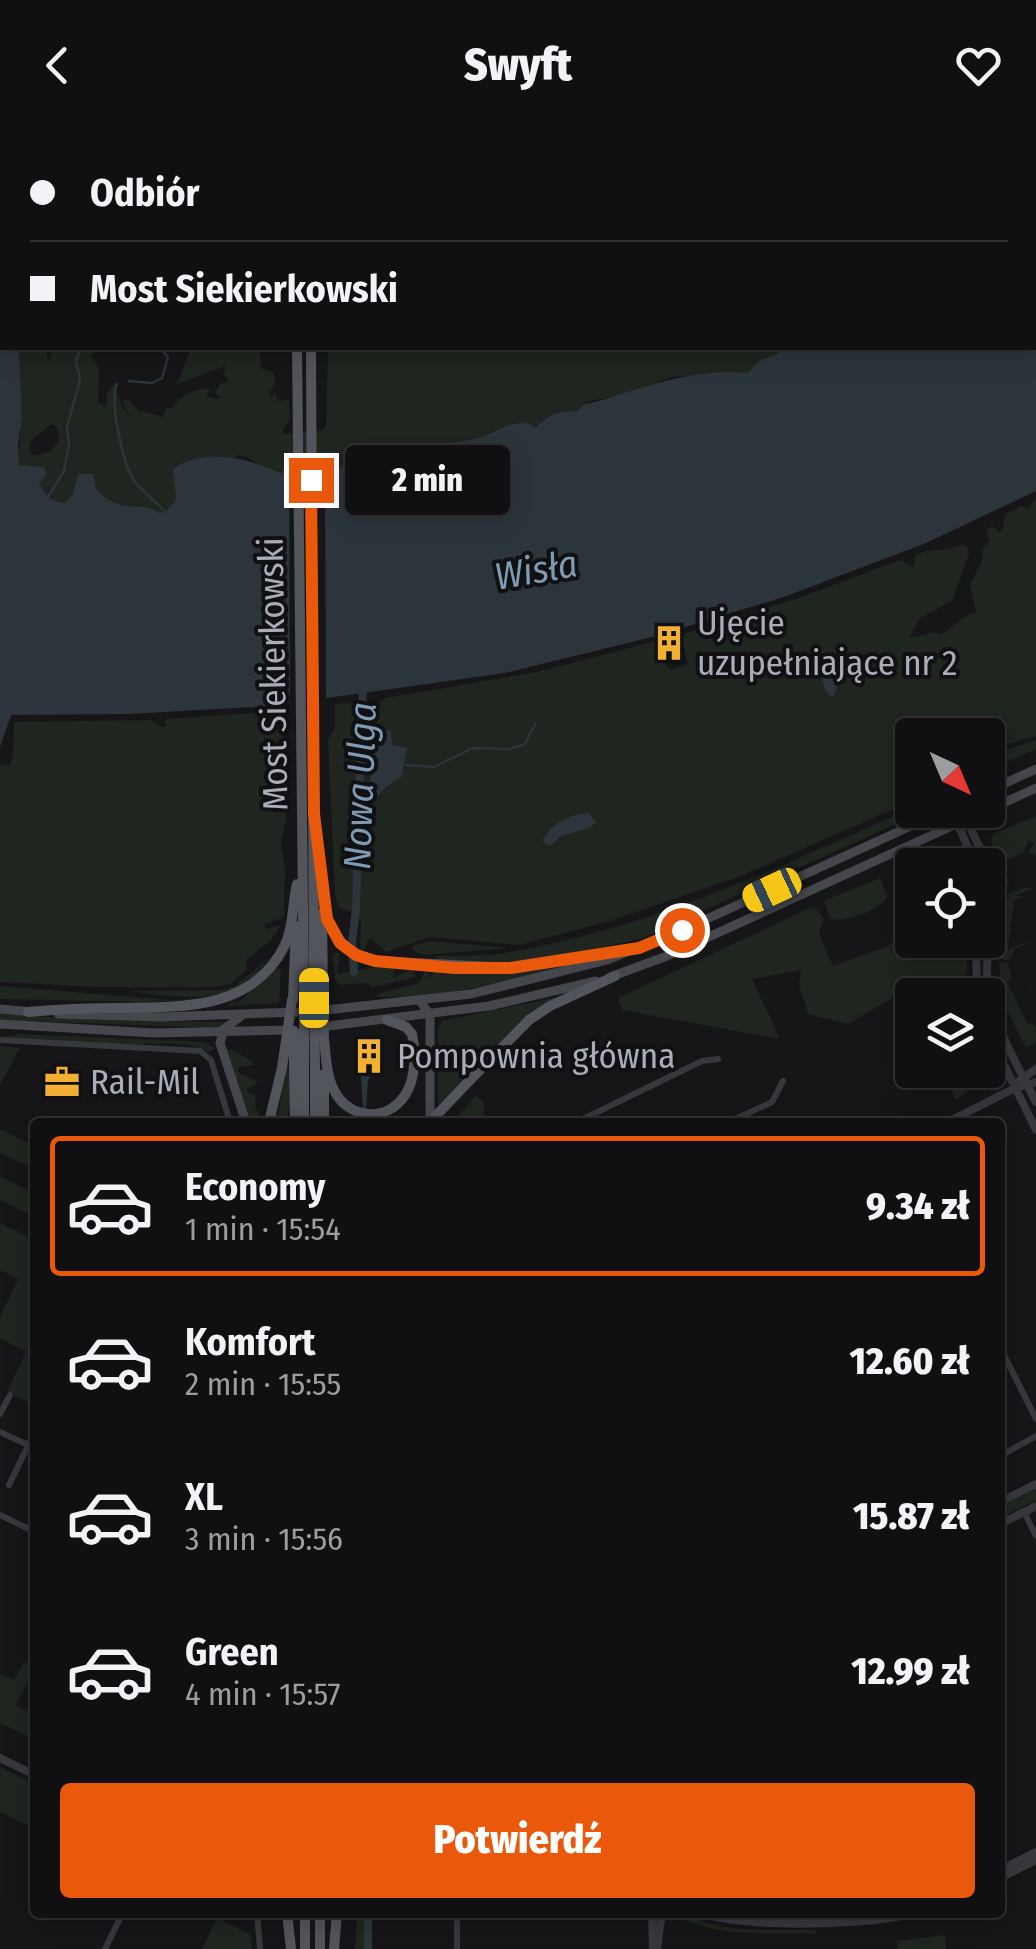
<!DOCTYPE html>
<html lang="pl">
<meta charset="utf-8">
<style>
body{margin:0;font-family:"Fira Sans Condensed",sans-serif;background:#1e1e20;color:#f1f3f6;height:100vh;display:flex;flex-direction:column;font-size:38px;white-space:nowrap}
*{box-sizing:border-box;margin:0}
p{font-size:32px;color:#9c9d9f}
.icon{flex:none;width:55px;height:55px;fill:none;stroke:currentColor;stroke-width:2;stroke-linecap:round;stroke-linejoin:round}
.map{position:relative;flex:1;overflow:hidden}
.panel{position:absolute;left:30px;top:988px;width:975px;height:800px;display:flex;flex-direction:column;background:#101012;border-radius:10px;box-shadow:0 5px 25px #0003,0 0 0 2px #303032}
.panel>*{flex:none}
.banner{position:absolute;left:0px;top:0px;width:1038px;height:220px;box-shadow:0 5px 25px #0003,0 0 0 2px #303032;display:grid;align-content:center;height:220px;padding:0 30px;background:#101012}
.needle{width:65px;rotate:136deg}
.fabs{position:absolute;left:895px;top:588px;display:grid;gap:20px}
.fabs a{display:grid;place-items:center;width:110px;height:110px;border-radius:10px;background:#101012;box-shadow:0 5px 25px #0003,0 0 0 2px #303032;font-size:50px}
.end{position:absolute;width:45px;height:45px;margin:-22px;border:12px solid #ea580c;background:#fff;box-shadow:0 0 0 5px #fff}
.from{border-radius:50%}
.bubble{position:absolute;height:70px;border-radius:10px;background:#101012;box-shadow:0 5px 25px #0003,0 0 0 2px #303032;font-size:32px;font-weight:800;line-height:70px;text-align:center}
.car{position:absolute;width:30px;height:60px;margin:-30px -15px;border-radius:12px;box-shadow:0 0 8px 2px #0007;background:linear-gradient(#f5c518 24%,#345 0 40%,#f5c518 0 76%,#345 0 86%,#f5c518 0)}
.banner b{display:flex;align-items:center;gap:35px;height:95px;font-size:38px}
.banner b+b{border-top:2px solid #303032}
.banner i{width:25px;height:25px;background:#f1f3f6}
ul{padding:18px 0 0;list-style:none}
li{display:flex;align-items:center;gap:30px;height:140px;margin:0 20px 15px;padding:0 10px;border:5px solid transparent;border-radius:10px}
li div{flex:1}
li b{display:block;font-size:38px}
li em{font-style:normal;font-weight:800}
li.selected{border-color:#ea580c}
li>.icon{width:90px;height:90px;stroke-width:1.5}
.cta{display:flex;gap:20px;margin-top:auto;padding:20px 30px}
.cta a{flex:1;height:115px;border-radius:10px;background:#ea580c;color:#fff;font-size:40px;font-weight:800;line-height:115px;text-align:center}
header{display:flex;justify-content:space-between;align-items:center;height:130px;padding:0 30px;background:#101012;font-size:45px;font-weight:800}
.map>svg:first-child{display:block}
.green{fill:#1e261f;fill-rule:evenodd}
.water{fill:#2c353c}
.pier{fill:#161618}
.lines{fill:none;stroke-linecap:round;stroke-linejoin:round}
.stream{stroke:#2c353c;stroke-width:2.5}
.canal{stroke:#2c353c;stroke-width:8}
.minor{stroke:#37383d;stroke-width:6}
.tertiary{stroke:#37383d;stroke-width:8}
.secondary{stroke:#45474d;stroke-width:9}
.primary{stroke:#53555c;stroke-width:10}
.primary-bridge{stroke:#53555c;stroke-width:10}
.route{stroke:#ea580c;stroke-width:12}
.labels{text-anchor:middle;stroke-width:8;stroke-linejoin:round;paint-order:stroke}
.poi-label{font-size:35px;fill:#a8adb8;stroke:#111113;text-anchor:start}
.street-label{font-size:35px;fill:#a8adb8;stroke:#111113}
.water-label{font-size:38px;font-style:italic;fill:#7f9bb3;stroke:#111113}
</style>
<header><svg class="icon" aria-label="back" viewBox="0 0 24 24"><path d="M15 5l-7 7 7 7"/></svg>Swyft<svg class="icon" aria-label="heart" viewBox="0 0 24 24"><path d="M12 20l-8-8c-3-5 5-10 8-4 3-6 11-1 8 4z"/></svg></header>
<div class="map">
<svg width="1036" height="1819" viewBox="0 0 1036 1819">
<rect width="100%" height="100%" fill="#161618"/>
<g class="green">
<polygon points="322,0 1036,0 1036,104 1035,2"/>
<path d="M19,218H30V221L47,218V228L51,229L52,218H99L91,226L99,238L98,272L107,276V263L114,253L122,277L130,287L122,271L129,270L138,280L163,287L166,278H172C182,264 191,262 206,258L210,261L206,267L221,269L215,263L220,254L229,251L224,246L225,236L177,254L191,218H260L261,238L274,243L275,255L269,262L271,269L275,262L278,271L289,270L290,290L283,299L284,304L323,300L326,296L328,218H789L766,230L755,243L673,247L625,264L581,273H591L586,281L544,289L535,298L505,297L476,309L453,312L391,333L283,351L246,326L234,325L238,327L226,328L175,353L176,369L161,386L152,378C112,380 113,366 81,355L64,373L45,374L18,331L22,289ZM51,294L57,297L59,311L51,321L34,326L29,319L31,311Z"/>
<path d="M1036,369V606L988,620V605H912V671L741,746L610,791L519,815L429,807L386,822L370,808L364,821L360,819L361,792L351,782L338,777L335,764L328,610L335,598V574L356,573L360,593L357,640L364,641L365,580H370L386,568L536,542L653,512H657L664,533L671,540L688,534L682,510L686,503L804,466L900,430L913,437L916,425C933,417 945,423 962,414L967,417L969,424L952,471L920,488L909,508L937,502L942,504L969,484L976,482L970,455L981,434L983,418L990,411L986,402L988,398L993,396L999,403L1003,399L1005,384L1022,376L1027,379ZM373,630L400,639L402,647L386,657L375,672L370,671Z"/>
<polygon points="279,581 279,586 271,589 285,606 286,630 286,690 281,713 285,738 284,782 283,788 264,794 266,799 281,795 272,809 246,830 246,840 231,854 214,857 99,857 0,852 0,634 10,636 13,627 14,592 152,590 161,597 166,596 166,589"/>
<polygon points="1036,610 1036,619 988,640 988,626"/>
<path d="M912,678L927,680L640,809L527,833H436V826C458,825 482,827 504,823C647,800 782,736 912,678Z"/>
<polygon points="1036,686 1036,726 1028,722 1034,713 1028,710 1024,722 1003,732 1009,754 1007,755 991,710 993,704"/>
<polygon points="948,716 960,716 969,735 955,735 951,726 931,735 912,735 912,743 904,747 900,738"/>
<path d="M880,748L888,766C880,780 846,793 831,789L824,771Z"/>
<polygon points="1025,758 1034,758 1015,766 1024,766 1014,770 1008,819 1036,809 1015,819 1009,831 1001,829 1008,764"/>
<polygon points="814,776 824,789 819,804 833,836 886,817 903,806 907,811 925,810 933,822 954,815 957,810 967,810 967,841 964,847 937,865 912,865 912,873 904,878 908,886 904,889 894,867 848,894 808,884 799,855 801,840 752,849 780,909 622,880 618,868"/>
<polygon points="430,811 509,818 423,825 413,821 411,816"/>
<polygon points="333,823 340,823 337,844 377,837 395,838 393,848 412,839 415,847 372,857 367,853 339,855 335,849"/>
<path d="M269,828C262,836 256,846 243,854C212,874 165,866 131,861L222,860L235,856Z"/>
<path d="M586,831C517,849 449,868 378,867L377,864L419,853L426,840L431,848L435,840H527Z"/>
<polygon points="999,832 1008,834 1012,849 1007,852 1028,894 1032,893 1036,898 1036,912 1026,918 1003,873"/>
<polygon points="274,838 281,839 279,873 227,876 234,871 237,874"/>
<polygon points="0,856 171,870 208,869 146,872 0,869"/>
<polygon points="558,867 520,892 438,975 438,899 442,891"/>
<polygon points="0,884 118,891 227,892 220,898 0,890"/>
<path d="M18,904L204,912L215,918L209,922C182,907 140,916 109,915C73,913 36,910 0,908Z"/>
<polygon points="0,916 20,918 0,955"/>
<polygon points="988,919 996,938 956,970 949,955 951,945 959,940 988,940"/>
<polygon points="227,920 233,920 254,932 253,935 238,937 238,942 258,952 246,961 255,965 256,979 264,992 251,992"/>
<polygon points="287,940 290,940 291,971 286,992 276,992"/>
<polygon points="475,966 484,972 484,992 454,992"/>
<polygon points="0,999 35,1016 35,1040 0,1023"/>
<polygon points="0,1046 35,1064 35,1087 0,1070"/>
<polygon points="0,1093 35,1110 35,1275 7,1262 26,1222 0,1208 0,1188 18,1149 0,1140"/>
<polygon points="1036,1359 1036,1370 1000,1388 1000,1377"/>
<polygon points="24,1532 35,1538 16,1575 35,1585 35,1610 0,1593 0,1544 14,1550"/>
<polygon points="0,1637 35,1654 35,1699 0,1682"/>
<polygon points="357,1783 366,1783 366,1819 355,1819"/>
<path d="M695,1786C713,1804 788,1799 816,1800L815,1804C773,1802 719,1808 682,1788Z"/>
<polygon points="217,1788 251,1805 252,1819 202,1819"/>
<polygon points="945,1805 946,1819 898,1819 897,1811"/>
</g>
<g class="water">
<path d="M1036,104V361L926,413L784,467L652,507L505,543L270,576L129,584L11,585L0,617V148L2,218H19L22,289L18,315L19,335L43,337L47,344L39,353C44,364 51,371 64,373L73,364L78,344H93L96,360C127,387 138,369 160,383L167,380L176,369L173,339C207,316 248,329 281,343L289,335L319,339L371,336L415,326L453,312L476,309L512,294L527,293L535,298C546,287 560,279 576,282L584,275C642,259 688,238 748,243L758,232L789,218H1035Z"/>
<path d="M819,522H828L830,532L836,538L833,546L839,552L833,567C819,561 826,542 815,531Z"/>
<path d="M381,598L391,601L392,615L407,618L402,647L386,657L372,674C367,657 372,615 381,598Z"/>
<path d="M589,683L596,692L589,698L561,706L550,716L545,714L543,710C554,691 569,685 589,683Z"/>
<polygon points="382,919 382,933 368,950 366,980 363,979 360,935 377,933 376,920"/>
</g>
<polygon class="pier" points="295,328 325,333 326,574 290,578 289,330"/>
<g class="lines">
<g class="stream">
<polyline points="129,251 152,253 162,248 168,227 160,218"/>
<path d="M117,254C109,271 123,336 135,352C143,363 155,370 163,380"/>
<polyline points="48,367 64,341 69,314 67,297 80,250 76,230 81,218"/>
<polyline points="363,605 377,604"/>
<polyline points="406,635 434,637 473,618 509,619 525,614 535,594"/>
</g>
<g class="canal">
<polyline points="354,842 352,812 356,779 363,553"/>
<polyline points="368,1782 368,1819"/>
</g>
<g class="minor">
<polyline points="0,910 200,921 211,930 230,992"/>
<polyline points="577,992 702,931 718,929"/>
<polyline points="729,992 772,972 783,951"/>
<polyline points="1000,1217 1036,1289"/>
<polyline points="0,1284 10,1265"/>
<polyline points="0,1302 28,1315"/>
<polyline points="1000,1326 1036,1306"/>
<polyline points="9,1355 35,1301"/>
<polyline points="1024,1382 1036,1406"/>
<polyline points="0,1385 35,1402"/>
<polyline points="257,1782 260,1819"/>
<polyline points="457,1782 457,1819"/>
<polyline points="105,1819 123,1782"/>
</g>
<g class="tertiary">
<polyline points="951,680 976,735"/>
<path d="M962,680L991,742L994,756C996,785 987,813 987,841C988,888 1016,932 1036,972"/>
<polyline points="976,810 977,865"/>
<polyline points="988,902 1036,1000"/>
<polyline points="1020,950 1036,939"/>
<polyline points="948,992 1015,958 1036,952"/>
<polyline points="1000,1372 1036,1354"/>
<polyline points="1000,1394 1036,1376"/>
<polyline points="0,1628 35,1645"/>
<polyline points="1000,1740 1036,1722"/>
<polyline points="1000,1748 1036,1730"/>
<polyline points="652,1782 653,1819"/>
<path d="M698,1782C746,1799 871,1796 920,1782"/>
<polyline points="742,1782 882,1782"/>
<polyline points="657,1819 662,1782"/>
</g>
<g class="secondary">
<polyline points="988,661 1036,639"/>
<polyline points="988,680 1036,658"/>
<polyline points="610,847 667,826 987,680"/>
<polyline points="420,871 430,885 430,992"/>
<polyline points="0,879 32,882"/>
<polyline points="317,881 471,864 607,830 698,793 946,680"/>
<polyline points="58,884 160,887 297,882"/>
<polyline points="240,887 224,899 220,913 246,992"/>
<polyline points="0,894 154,903 290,900"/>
<polyline points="320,897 489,876 596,851"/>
</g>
<g class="primary">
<polyline points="297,0 297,2"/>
<polyline points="311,0 311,2"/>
<polyline points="297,218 304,869"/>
<polyline points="311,218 314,868"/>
<path d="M319,729C325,777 321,815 375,831L511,838L639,818"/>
<polyline points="322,783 323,867"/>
<polyline points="293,870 296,796"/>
<path d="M28,882C60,879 90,878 122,878C183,877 253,880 285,815C294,796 292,774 297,754"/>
<path d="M324,908C326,926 326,946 335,962C350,990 388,992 405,965C416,949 416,922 412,904L406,897L387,890"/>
<polyline points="315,935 315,992"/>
<polyline points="304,936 304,992"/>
<polyline points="294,937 295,992"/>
<polyline points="324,944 324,992"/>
<polyline points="469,951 529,890 550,876 615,846"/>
<polyline points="269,992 282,938"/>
<polyline points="287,1782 291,1819"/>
<polyline points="305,1782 305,1819"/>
<polyline points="320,1782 320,1819"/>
<polyline points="334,1819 337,1782"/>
</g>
<g class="primary-bridge">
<polyline points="323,867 324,908"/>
<polyline points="314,868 315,935"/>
<polyline points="294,901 294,937"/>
<polyline points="304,936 304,869"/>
<polyline points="282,938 292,870"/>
<polyline points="430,992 469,951"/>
</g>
</g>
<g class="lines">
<polyline class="route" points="311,350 314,684 327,789 340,813 356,825 375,831 455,838 511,838 639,818 682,800"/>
</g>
<defs>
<symbol id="building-bare" viewBox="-9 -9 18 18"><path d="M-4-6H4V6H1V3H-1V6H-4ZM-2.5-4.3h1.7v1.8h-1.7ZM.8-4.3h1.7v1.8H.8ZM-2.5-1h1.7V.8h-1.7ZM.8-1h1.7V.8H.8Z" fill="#f2b134" stroke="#111113" stroke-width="2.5" paint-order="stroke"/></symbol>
<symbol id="office-bare" viewBox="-9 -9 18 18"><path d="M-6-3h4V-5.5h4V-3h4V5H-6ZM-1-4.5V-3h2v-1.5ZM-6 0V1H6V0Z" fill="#f2b134" stroke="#111113" stroke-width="2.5" paint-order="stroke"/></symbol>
</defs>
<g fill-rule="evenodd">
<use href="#building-bare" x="644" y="488" width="50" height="50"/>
<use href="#building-bare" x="344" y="901" width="50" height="50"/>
<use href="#office-bare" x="37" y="927" width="50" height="50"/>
</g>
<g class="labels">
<g class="poi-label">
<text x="697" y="505">Ujęcie<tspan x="697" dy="40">uzupełniające nr 2</tspan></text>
<text x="397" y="938">Pompownia główna</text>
<text x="90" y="964">Rail-Mil</text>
</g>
<g class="street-label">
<text transform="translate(273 544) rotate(-91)" y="12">Most Siekierkowski</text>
</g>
<g class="water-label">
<text transform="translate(536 440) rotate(-10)" y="13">Wisła</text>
<text transform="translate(360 656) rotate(-88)" y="13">Nowa Ulga</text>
</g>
</g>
</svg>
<div class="fabs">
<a><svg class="needle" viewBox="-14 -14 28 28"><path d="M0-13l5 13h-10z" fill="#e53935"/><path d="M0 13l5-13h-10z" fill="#9c9d9f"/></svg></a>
<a><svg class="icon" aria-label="locate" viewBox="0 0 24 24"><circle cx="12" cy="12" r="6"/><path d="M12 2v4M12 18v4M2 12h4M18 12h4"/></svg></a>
<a><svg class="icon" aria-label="layers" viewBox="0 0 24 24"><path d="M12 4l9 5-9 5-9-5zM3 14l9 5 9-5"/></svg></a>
</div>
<i class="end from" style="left:682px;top:800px"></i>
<i class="end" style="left:311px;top:350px"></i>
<div class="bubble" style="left:345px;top:315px;width:165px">2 min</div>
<i class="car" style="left:772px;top:760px;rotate:245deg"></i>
<i class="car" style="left:314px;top:868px;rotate:0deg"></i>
<div class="banner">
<b><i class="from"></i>Odbiór</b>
<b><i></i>Most Siekierkowski</b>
</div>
<section class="panel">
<ul>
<li class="selected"><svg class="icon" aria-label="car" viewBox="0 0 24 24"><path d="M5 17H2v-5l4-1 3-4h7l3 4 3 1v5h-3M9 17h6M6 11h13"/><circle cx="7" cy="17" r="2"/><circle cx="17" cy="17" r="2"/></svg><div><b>Economy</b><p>1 min · 15:54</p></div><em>9.34 zł</em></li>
<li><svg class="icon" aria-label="car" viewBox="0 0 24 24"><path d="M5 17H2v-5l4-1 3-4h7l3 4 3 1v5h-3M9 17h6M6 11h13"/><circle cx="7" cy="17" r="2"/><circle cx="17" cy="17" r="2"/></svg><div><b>Komfort</b><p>2 min · 15:55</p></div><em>12.60 zł</em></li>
<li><svg class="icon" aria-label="car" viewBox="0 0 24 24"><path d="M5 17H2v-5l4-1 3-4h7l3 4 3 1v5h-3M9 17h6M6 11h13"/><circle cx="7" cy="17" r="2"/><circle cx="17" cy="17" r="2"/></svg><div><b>XL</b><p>3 min · 15:56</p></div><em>15.87 zł</em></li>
<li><svg class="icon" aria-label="car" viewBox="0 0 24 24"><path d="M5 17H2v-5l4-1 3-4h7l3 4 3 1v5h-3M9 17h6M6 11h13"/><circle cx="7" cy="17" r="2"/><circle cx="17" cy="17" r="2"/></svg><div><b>Green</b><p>4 min · 15:57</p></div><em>12.99 zł</em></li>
</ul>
<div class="cta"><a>Potwierdź</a></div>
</section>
</div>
